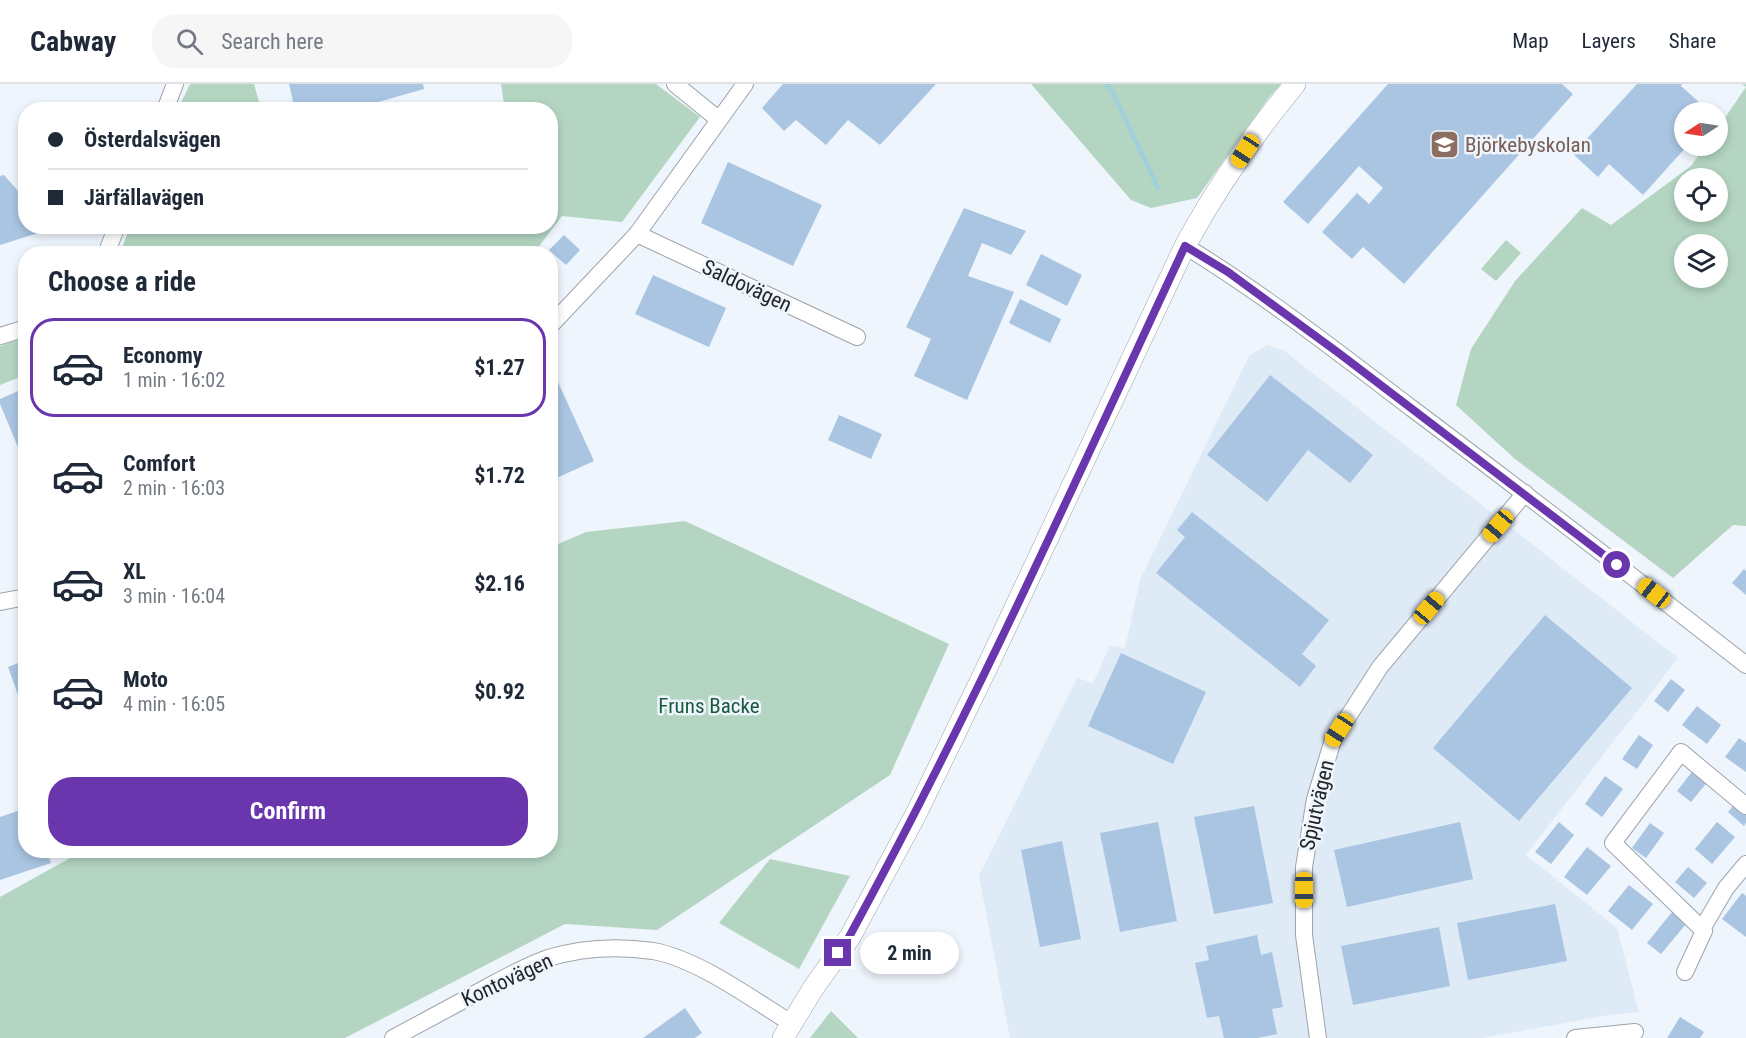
<!DOCTYPE html>
<meta charset="utf-8">
<style>
body{margin:0;font-family:"Roboto Condensed",sans-serif;background:#f6f6f7;color:#1f2937;height:100vh;display:flex;flex-direction:column;font-size:22px;white-space:nowrap}
*{box-sizing:border-box;margin:0}
p{font-size:20px;color:#747a83}
.icon{flex:none;width:33px;height:33px;fill:none;stroke:currentColor;stroke-width:2;stroke-linecap:round;stroke-linejoin:round}
.map{position:relative;flex:1;overflow:hidden}
.drawer{position:absolute;left:18px;top:162px;width:540px;height:612px;display:flex;flex-direction:column;background:#fff;border-radius:24px;box-shadow:0 3px 9px #0003}
.drawer>*{flex:none}
.top-card{position:absolute;left:18px;top:18px;width:540px;height:132px;border-radius:24px;box-shadow:0 3px 9px #0003;display:grid;align-content:center;height:132px;padding:0 30px;background:#fff}
.needle{width:39px;rotate:258deg}
.buttons{position:absolute;left:1674px;top:18px;display:grid;gap:12px}
.buttons a{display:grid;place-items:center;width:54px;height:54px;border-radius:50%;background:#fff;box-shadow:0 3px 9px #0003;font-size:30px}
.end{position:absolute;width:27px;height:27px;margin:-14px;border:8px solid #6936ad;background:#fff;box-shadow:0 0 0 3px #fff}
.from{border-radius:50%}
.bubble{position:absolute;height:42px;border-radius:21px;background:#fff;box-shadow:0 3px 9px #0003;font-size:20px;font-weight:700;line-height:42px;text-align:center}
.car{position:absolute;width:18px;height:36px;margin:-18px -9px;border-radius:8px;box-shadow:0 0 4px 2px #0007;background:linear-gradient(#f5c518 24%,#345 0 40%,#f5c518 0 76%,#345 0 86%,#f5c518 0)}
.top-card b{display:flex;align-items:center;gap:21px;height:57px;font-size:22px}
.top-card b+b{border-top:2px solid #e0e1e3}
.top-card i{width:15px;height:15px;background:#1f2937}
ul{padding:0;list-style:none}
li{display:flex;align-items:center;gap:18px;height:99px;margin:0 12px 9px;padding:0 18px;border:3px solid transparent;border-radius:24px}
li div{flex:1}
li b{display:block;font-size:22px}
li em{font-style:normal;font-weight:700}
li.current{border-color:#6936ad}
li>.icon{width:54px;height:54px;stroke-width:1.5}
h2{padding:0 30px;font-size:27px;line-height:72px}
.action{display:flex;gap:12px;margin-top:auto;padding:12px 30px}
.action a{flex:1;height:69px;border-radius:24px;background:#6936ad;color:#fff;font-size:24px;font-weight:700;line-height:69px;text-align:center}
header{display:flex;align-items:center;gap:36px;box-sizing:border-box;height:84px;padding:0 30px;background:#fff;border-bottom:2px solid #e0e1e3}
header strong{font-size:28px}
nav{display:flex;gap:33px;margin-inline-start:auto;font-size:21px}
.search{width:420px;height:54px;background:#f6f6f7;display:flex;align-items:center;gap:15px;box-sizing:border-box;padding:0 21px;border-radius:24px;color:#747a83;font-size:22px}
.map>svg:first-child{display:block}
.built{fill:#deeaf6}
.green{fill:#b4d5c2;fill-rule:evenodd}
.lines{fill:none;stroke-linecap:round;stroke-linejoin:round}
.stream{stroke:#a0d0d9;stroke-width:4.5}
.building{fill:#a9c5e2}
.minor-casing{stroke:#9ea4aa;stroke-width:18}
.tertiary-casing{stroke:#9ea4aa;stroke-width:22}
.minor{stroke:#fff;stroke-width:16}
.tertiary{stroke:#fff;stroke-width:21}
.route{stroke:#6936ad;stroke-width:8}
.labels{text-anchor:middle;stroke-width:5;stroke-linejoin:round;paint-order:stroke}
.education-label{font-size:21px;fill:#785e54;stroke:#eff5fc;text-anchor:start}
.street-label{font-size:21px;fill:#232628;stroke:#eff5fc}
.park-label{font-size:21px;fill:#18593b;stroke:#eff5fc}
</style>
<header>
<strong>Cabway</strong>
<div class="search"><svg class="icon" aria-label="search" viewBox="0 0 24 24"><circle cx="10" cy="10" r="6"/><path d="M15 15l6 6"/></svg>Search here</div>
<nav><a>Map</a><a>Layers</a><a>Share</a></nav>
</header>
<div class="map">
<svg width="1746" height="954" viewBox="0 0 1746 954">
<rect width="100%" height="100%" fill="#eff5fc"/>
<polygon class="built" points="1267,261 1283,266 1678,574 1526,771 1617,844 1639,928 1609,931 1483,954 1010,954 979,792 1077,594 1093,599 1110,562 1125,564 1140,496 1249,272"/>
<g class="green">
<polygon points="190,0 254,0 261,25 178,25"/>
<polygon points="501,0 656,0 700,33 622,138 562,132 534,169 494,169 486,166 483,170 120,169 130,143 550,142 550,26 483,25 504,19"/>
<polygon points="1031,0 1281,0 1270,12 1197,114 1151,124 1131,116"/>
<path d="M1742,0H1746V442L1733,441L1673,494L1515,375L1456,321L1471,265L1515,197L1582,124L1611,141L1691,82L1705,62H1718V44L1746,3ZM1684,94H1718V128H1684ZM1684,160H1718V194H1684Z"/>
<polygon points="1506,156 1521,169 1496,197 1481,185"/>
<polygon points="25,251 25,291 0,301 0,262"/>
<polygon points="685,437 949,560 890,691 657,846 565,840 345,954 0,954 0,813 79,769 79,767 550,766 551,463 586,448"/>
<polygon points="770,775 850,792 799,885 719,839"/>
<polygon points="831,927 858,954 810,954"/>
</g>
<g class="lines">
<polyline class="stream" points="1106,0 1113,9 1158,104"/>
</g>
<g class="building">
<polygon points="289,0 423,0 424,5 350,26 295,26"/>
<polygon points="783,0 936,0 880,61 848,36 826,61 796,36 784,47 762,24"/>
<polygon points="1388,0 1562,0 1573,10 1404,200 1363,163 1352,175 1322,148 1357,109 1369,120 1383,104 1359,82 1308,140 1283,118"/>
<polygon points="1637,0 1682,0 1681,2 1710,28 1684,28 1684,62 1687,62 1643,111 1609,80 1598,93 1573,70"/>
<polygon points="728,78 822,121 793,182 701,139"/>
<polygon points="4,91 26,116 26,142 48,142 51,145 0,161 0,92"/>
<polygon points="964,124 1026,147 1011,171 982,159 968,192 1014,208 967,316 914,292 931,255 906,243"/>
<polygon points="564,151 580,166 566,181 549,166"/>
<polygon points="1041,170 1082,191 1067,222 1026,201"/>
<polygon points="653,191 726,224 709,263 635,230"/>
<polygon points="1020,215 1061,235 1050,259 1009,239"/>
<polygon points="1270,291 1373,371 1350,399 1308,366 1267,418 1207,371"/>
<polygon points="558,298 594,377 552,396 550,392 550,302"/>
<polygon points="25,304 25,380 0,320 0,315"/>
<polygon points="839,331 882,350 871,375 828,356"/>
<polygon points="1192,428 1329,536 1302,570 1316,582 1300,603 1156,489 1185,453 1177,446"/>
<polygon points="1744,485 1746,487 1746,511 1732,499"/>
<polygon points="1545,531 1632,604 1519,737 1433,664"/>
<polygon points="1121,569 1206,608 1173,680 1088,642"/>
<polygon points="26,576 26,630 25,630 8,583"/>
<polygon points="1671,595 1685,606 1668,628 1654,617"/>
<polygon points="1697,622 1721,641 1707,660 1682,641"/>
<polygon points="1639,651 1653,661 1637,685 1622,675"/>
<polygon points="1739,654 1746,659 1746,688 1725,673"/>
<polygon points="1695,684 1709,696 1691,718 1677,707"/>
<polygon points="1605,692 1623,705 1602,733 1585,720"/>
<polygon points="1737,717 1746,725 1746,739 1744,742 1728,728"/>
<polygon points="1254,722 1273,819 1214,830 1194,733"/>
<polygon points="26,724 26,766 47,766 51,779 0,796 0,733"/>
<polygon points="1158,738 1177,837 1120,848 1100,749"/>
<polygon points="1460,738 1473,795 1347,823 1334,766"/>
<polygon points="1559,738 1574,751 1551,780 1535,768"/>
<polygon points="1717,738 1735,753 1712,780 1695,765"/>
<polygon points="1650,739 1664,749 1646,774 1632,764"/>
<polygon points="1062,757 1081,855 1040,863 1021,766"/>
<polygon points="1587,763 1611,782 1587,811 1564,793"/>
<polygon points="1688,783 1707,799 1694,814 1675,798"/>
<polygon points="1629,801 1653,820 1632,846 1608,827"/>
<polygon points="1742,809 1746,812 1746,853 1722,835"/>
<polygon points="1555,820 1567,877 1468,896 1457,839"/>
<polygon points="1672,828 1686,840 1661,870 1647,859"/>
<polygon points="1439,843 1450,902 1353,921 1341,862"/>
<polygon points="1257,851 1261,871 1272,868 1283,923 1272,925 1277,950 1257,954 1224,954 1219,932 1207,934 1195,879 1209,876 1206,862"/>
<polygon points="685,924 702,949 695,954 643,954"/>
<polygon points="1680,933 1704,948 1700,954 1667,954"/>
</g>
<g class="lines">
<defs>
<g id="minor">
<polyline points="675,0 718,35"/>
<polyline points="165,26 175,0"/>
<polyline points="637,150 857,253"/>
<path d="M1185,162C1265,211 1339,269 1414,326C1526,410 1636,495 1746,581"/>
<polyline points="106,170 117,142"/>
<polyline points="550,242 637,150 745,0"/>
<polyline points="0,252 26,244"/>
<polyline points="0,518 26,513"/>
<polyline points="1702,845 1613,759 1681,668 1746,722"/>
<polyline points="1685,888 1704,847 1702,845 1726,804 1746,780"/>
<path d="M393,954C423,938 453,922 482,906C504,894 525,882 548,874C581,864 619,862 653,867C698,875 752,915 791,939"/>
<polyline points="1318,954 1304,851 1304,783 1315,715 1333,656 1380,583 1525,409"/>
<polyline points="1575,954 1635,948"/>
</g>
<path id="tertiary" d="M783,954L814,903L850,853L916,730L990,577L1185,162C1216,105 1254,50 1295,0"/>
</defs>
<use href="#minor" class="minor-casing"/>
<use href="#tertiary" class="tertiary-casing"/>
<use href="#minor" class="minor"/>
<use href="#tertiary" class="tertiary"/>
</g>
<g class="lines">
<path class="route" d="M838,869L849,853C972,628 1077,394 1185,162L1228,188L1340,270L1617,481"/>
</g>
<defs>
<symbol id="school-square" viewBox="-11 -11 22 22"><rect x="-9" y="-9" width="18" height="18" rx="4" fill="#8d6e63" stroke="#eff5fc"/><path d="M0-5L7-2L0 1L-7-2ZM-4 1L0 2.5L4 1V4Q0 6-4 4Z" fill="#fff"/></symbol>
</defs>
<g fill-rule="evenodd">
<use href="#school-square" x="1428" y="44" width="33" height="33"/>
</g>
<g class="labels">
<g class="education-label">
<text x="1465" y="68">Björkebyskolan</text>
</g>
<g class="street-label">
<text transform="translate(747 202) rotate(25)" y="7">Saldovägen</text>
<text transform="translate(1317 721) rotate(-77)" y="7">Spjutvägen</text>
<text transform="translate(507 896) rotate(-25)" y="7">Kontovägen</text>
</g>
<g class="park-label">
<text x="709" y="629">Fruns Backe</text>
</g>
</g>
</svg>
<div class="buttons">
<a><svg class="needle" viewBox="-14 -14 28 28"><path d="M0-13l5 13h-10z" fill="#e53935"/><path d="M0 13l5-13h-10z" fill="#747a83"/></svg></a>
<a><svg class="icon" aria-label="locate" viewBox="0 0 24 24"><circle cx="12" cy="12" r="6"/><path d="M12 2v4M12 18v4M2 12h4M18 12h4"/></svg></a>
<a><svg class="icon" aria-label="layers" viewBox="0 0 24 24"><path d="M12 4l9 5-9 5-9-5zM3 14l9 5 9-5"/></svg></a>
</div>
<i class="end from" style="left:1617px;top:481px"></i>
<i class="end" style="left:838px;top:869px"></i>
<div class="bubble" style="left:860px;top:848px;width:99px">2 min</div>
<i class="car" style="left:1245px;top:67px;rotate:213deg"></i>
<i class="car" style="left:1498px;top:442px;rotate:220deg"></i>
<i class="car" style="left:1654px;top:509px;rotate:308deg"></i>
<i class="car" style="left:1429px;top:524px;rotate:40deg"></i>
<i class="car" style="left:1339px;top:646px;rotate:213deg"></i>
<i class="car" style="left:1304px;top:806px;rotate:180deg"></i>
<div class="top-card">
<b><i class="from"></i>Österdalsvägen</b>
<b><i></i>Järfällavägen</b>
</div>
<section class="drawer">
<h2>Choose a ride</h2>
<ul>
<li class="current"><svg class="icon" aria-label="car" viewBox="0 0 24 24"><path d="M5 17H2v-5l4-1 3-4h7l3 4 3 1v5h-3M9 17h6M6 11h13"/><circle cx="7" cy="17" r="2"/><circle cx="17" cy="17" r="2"/></svg><div><b>Economy</b><p>1 min · 16:02</p></div><em>$1.27</em></li>
<li><svg class="icon" aria-label="car" viewBox="0 0 24 24"><path d="M5 17H2v-5l4-1 3-4h7l3 4 3 1v5h-3M9 17h6M6 11h13"/><circle cx="7" cy="17" r="2"/><circle cx="17" cy="17" r="2"/></svg><div><b>Comfort</b><p>2 min · 16:03</p></div><em>$1.72</em></li>
<li><svg class="icon" aria-label="car" viewBox="0 0 24 24"><path d="M5 17H2v-5l4-1 3-4h7l3 4 3 1v5h-3M9 17h6M6 11h13"/><circle cx="7" cy="17" r="2"/><circle cx="17" cy="17" r="2"/></svg><div><b>XL</b><p>3 min · 16:04</p></div><em>$2.16</em></li>
<li><svg class="icon" aria-label="car" viewBox="0 0 24 24"><path d="M5 17H2v-5l4-1 3-4h7l3 4 3 1v5h-3M9 17h6M6 11h13"/><circle cx="7" cy="17" r="2"/><circle cx="17" cy="17" r="2"/></svg><div><b>Moto</b><p>4 min · 16:05</p></div><em>$0.92</em></li>
</ul>
<div class="action"><a>Confirm</a></div>
</section>
</div>
